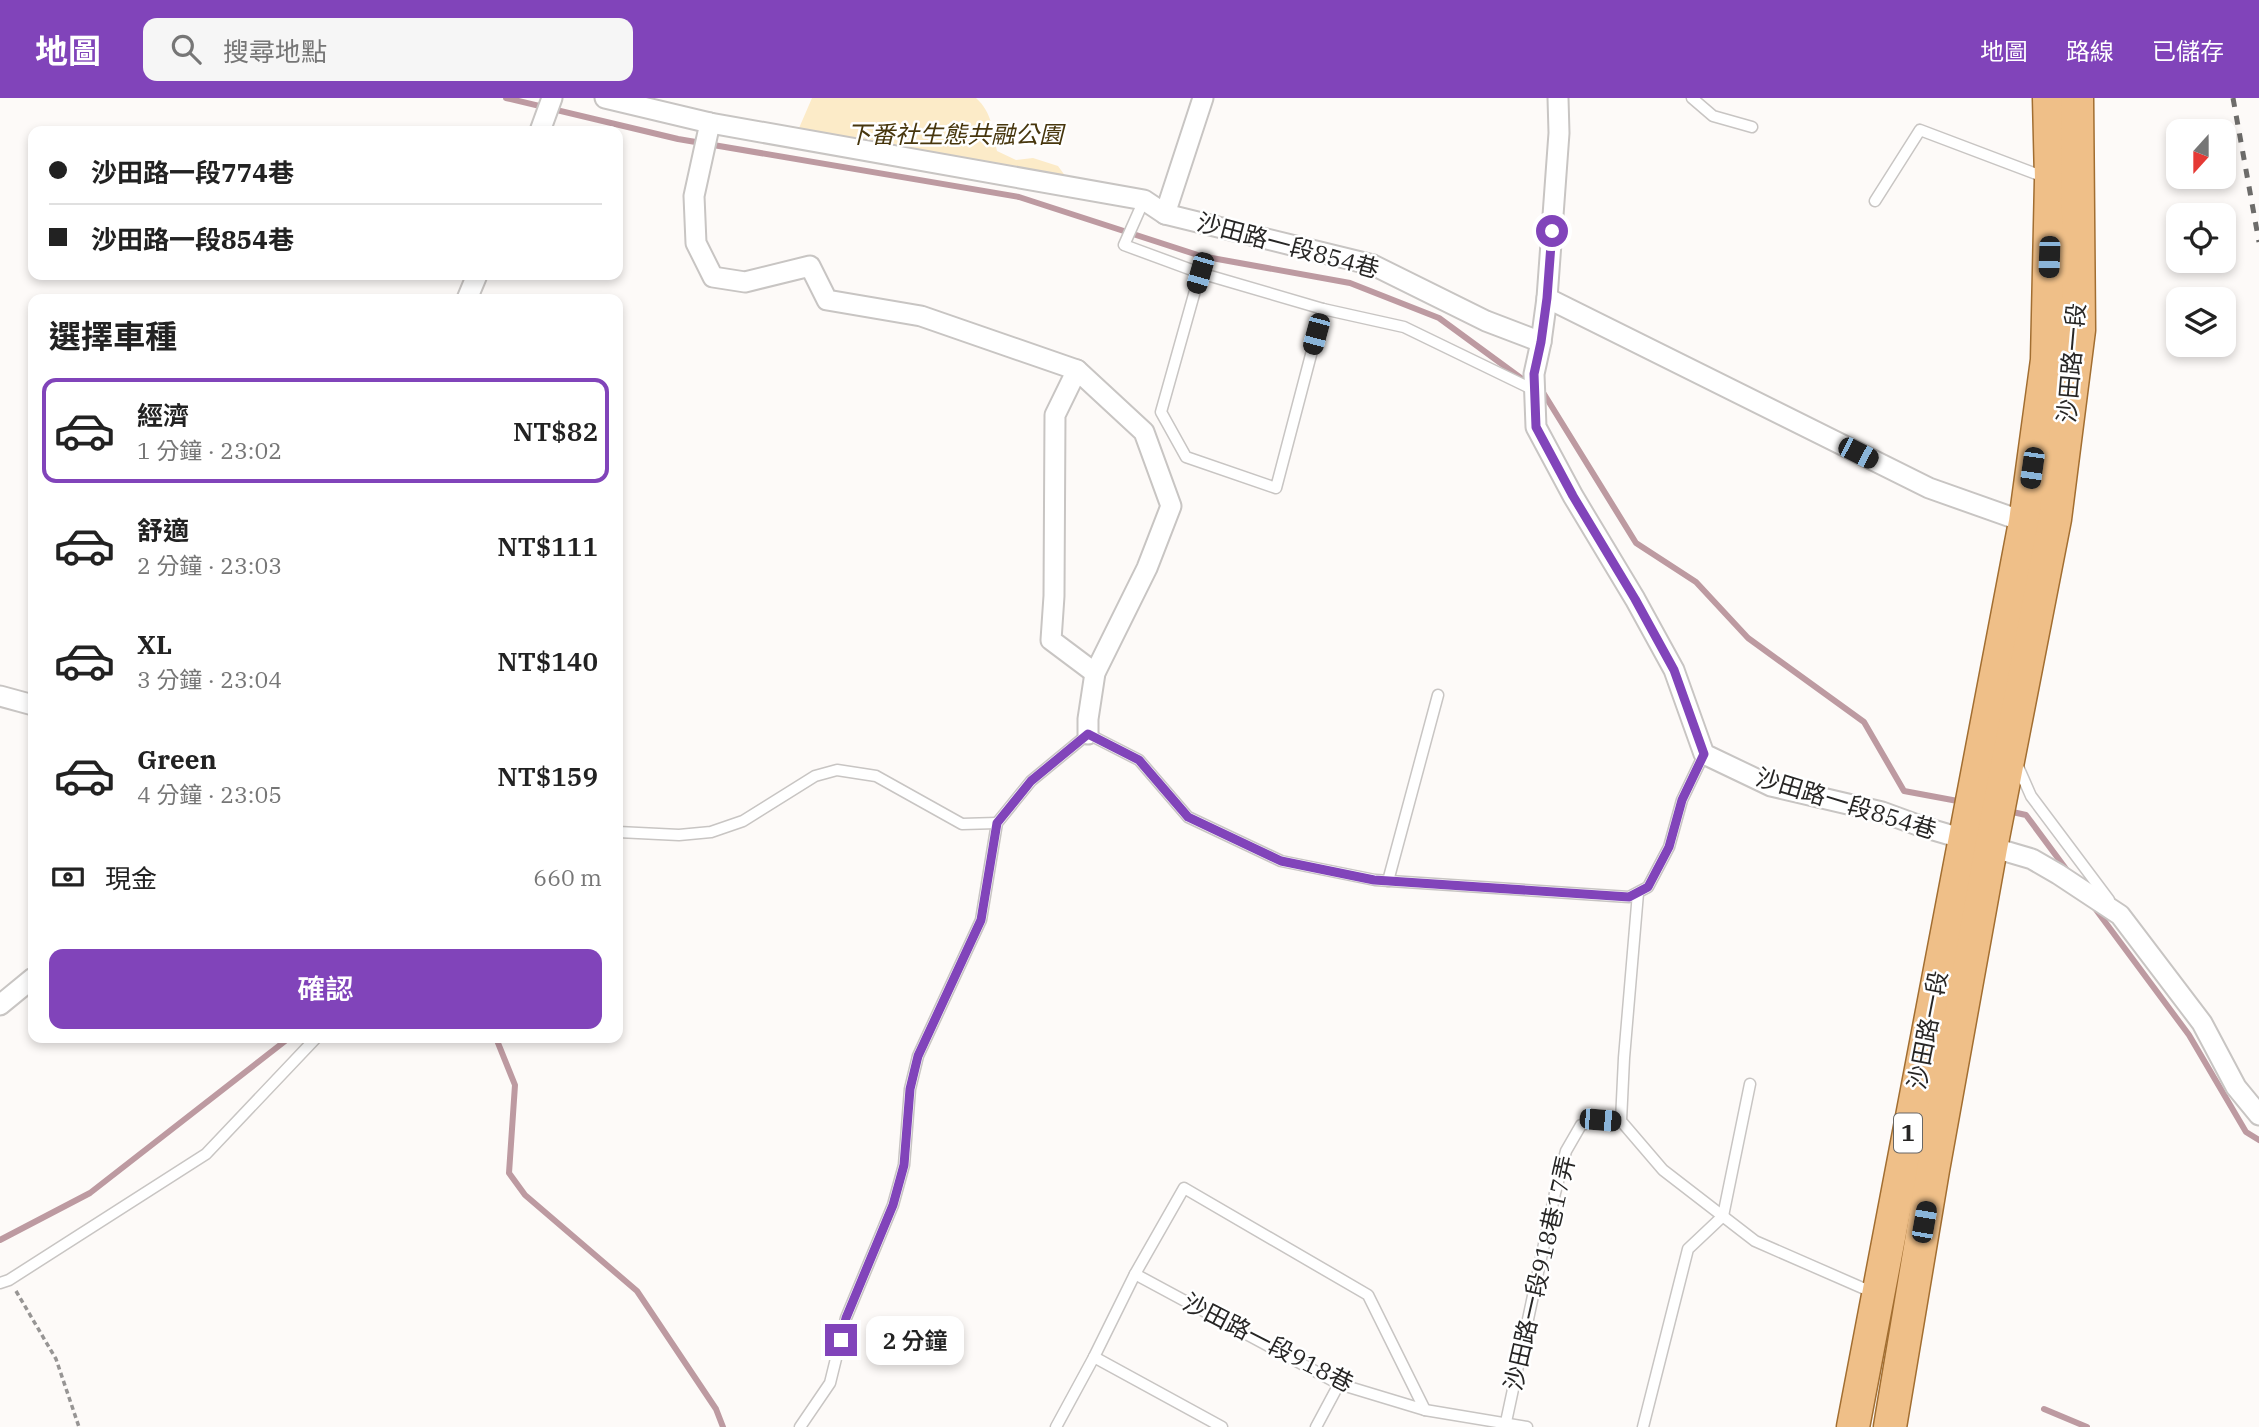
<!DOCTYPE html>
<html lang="zh-TW">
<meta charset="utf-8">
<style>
body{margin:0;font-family:"IBM Plex Serif","Noto Sans TC",serif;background:#f6f6f6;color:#222;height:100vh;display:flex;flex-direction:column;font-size:26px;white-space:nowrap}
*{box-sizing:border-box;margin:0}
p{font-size:23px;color:#767676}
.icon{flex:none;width:38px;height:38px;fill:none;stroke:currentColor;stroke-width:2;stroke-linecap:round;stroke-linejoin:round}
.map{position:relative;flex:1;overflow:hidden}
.details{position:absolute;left:28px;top:196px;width:595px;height:749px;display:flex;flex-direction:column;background:#fff;border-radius:14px;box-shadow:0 4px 10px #0003}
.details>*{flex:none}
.guide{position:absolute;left:28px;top:28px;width:595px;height:154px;border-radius:14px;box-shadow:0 4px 10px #0003;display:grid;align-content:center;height:154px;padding:0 21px;background:#fff}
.needle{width:46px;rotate:201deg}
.tools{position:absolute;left:2166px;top:21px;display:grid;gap:14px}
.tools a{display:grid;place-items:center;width:70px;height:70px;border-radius:14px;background:#fff;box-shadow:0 4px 10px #0003;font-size:35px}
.end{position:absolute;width:32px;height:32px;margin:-16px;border:9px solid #8144ba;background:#fff;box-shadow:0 0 0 4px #fff}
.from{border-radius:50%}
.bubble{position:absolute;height:49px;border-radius:14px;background:#fff;box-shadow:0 4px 10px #0003;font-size:23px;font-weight:600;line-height:49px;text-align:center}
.car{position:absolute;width:21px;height:42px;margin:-21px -10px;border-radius:9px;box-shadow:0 0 5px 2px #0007;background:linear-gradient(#222 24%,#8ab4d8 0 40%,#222 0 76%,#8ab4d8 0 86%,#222 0)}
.guide b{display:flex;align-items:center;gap:24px;height:66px;font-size:26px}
.guide b+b{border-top:2px solid #e0e0e0}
.guide i{width:18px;height:18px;background:#222}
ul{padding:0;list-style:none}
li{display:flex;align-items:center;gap:21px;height:105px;margin:0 14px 10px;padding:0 7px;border:4px solid transparent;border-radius:14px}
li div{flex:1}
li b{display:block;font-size:26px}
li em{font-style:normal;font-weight:600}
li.on{border-color:#8144ba}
li>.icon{width:63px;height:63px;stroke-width:1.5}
h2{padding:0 21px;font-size:32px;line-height:84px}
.pay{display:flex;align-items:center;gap:18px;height:77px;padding:0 21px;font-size:26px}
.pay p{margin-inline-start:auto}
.primary-button{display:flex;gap:14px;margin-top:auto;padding:14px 21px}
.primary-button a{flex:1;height:80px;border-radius:14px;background:#8144ba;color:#fff;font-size:28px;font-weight:600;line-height:80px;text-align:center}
header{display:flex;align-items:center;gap:42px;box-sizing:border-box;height:98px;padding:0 35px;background:#8144ba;color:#fff}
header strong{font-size:33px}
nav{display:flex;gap:38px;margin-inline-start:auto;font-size:24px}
.search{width:490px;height:63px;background:#f6f6f6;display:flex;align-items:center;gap:18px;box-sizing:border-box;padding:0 24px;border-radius:14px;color:#767676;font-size:26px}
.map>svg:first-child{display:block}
.green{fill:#fcebc8}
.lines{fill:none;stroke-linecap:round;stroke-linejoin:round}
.stream{stroke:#bd9aa1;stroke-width:6}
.service-casing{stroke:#c8c5c3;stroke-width:13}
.minor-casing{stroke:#c8c5c3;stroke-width:23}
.primary-casing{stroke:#a26e31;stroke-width:35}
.path{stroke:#979594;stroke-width:3.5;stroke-dasharray:5 3.5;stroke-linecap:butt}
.service{stroke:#fff;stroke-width:10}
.minor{stroke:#fff;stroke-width:19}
.primary{stroke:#efbf88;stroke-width:32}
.rail{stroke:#6d6c6a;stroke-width:5;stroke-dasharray:9 9;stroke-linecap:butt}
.route{stroke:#8144ba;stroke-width:9}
.labels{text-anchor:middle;stroke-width:5;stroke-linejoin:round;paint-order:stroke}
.shield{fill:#fff;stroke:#686766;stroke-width:2}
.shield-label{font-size:23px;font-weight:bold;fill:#272625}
.park-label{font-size:24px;font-style:italic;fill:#47360d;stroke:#fff}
.street-label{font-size:24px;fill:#272625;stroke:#fff}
</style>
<header>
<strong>地圖</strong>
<div class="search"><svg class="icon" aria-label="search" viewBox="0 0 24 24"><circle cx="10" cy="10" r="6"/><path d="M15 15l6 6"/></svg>搜尋地點</div>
<nav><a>地圖</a><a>路線</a><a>已儲存</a></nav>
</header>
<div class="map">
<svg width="2259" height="1329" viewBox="0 0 2259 1329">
<rect width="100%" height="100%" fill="#fdfaf8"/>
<path class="green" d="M812,0H976C992,14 993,33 997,53L1016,62L1033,60L1058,68L1069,83L793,44Z"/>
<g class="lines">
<g class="stream">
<polyline points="506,0 678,41 1019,99 1201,158 1350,185 1439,220 1529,286"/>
<polyline points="1538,292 1544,296 1636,445 1696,484 1748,540 1864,624 1904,693 1963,704"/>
<polyline points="2008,713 2026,717 2069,775"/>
<polyline points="2094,809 2189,937 2246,1034 2259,1042"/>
<polyline points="496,940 515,987 509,1075 525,1097 637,1193 716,1311 723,1329"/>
<polyline points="0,1142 90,1095 289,940"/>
<polyline points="2044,1311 2087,1329"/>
</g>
<defs>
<g id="service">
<polyline points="1692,0 1713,18 1752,29"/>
<polyline points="1144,102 1124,147 1200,175 1323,211 1404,229 1534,292"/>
<polyline points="1875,103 1920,32 2047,80"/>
<polyline points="1200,175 1161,314 1186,359 1276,390 1323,211"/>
<polyline points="2016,664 2031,698 2109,802"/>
<polyline points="618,734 679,737 711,734 743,723 815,678 837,672 876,678 962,726 997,725"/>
<polyline points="1388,783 1438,597"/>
<polyline points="1638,795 1624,960 1621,1023 1663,1072 1755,1143 1874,1195"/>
<polyline points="1135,1176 1339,1286 1425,1312 1527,1329"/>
<polyline points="0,1185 9,1182 206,1056 316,940"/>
<polyline points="1094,1259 1222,1329"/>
<polyline points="1506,1324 1555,1095 1566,1053 1581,1027 1600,1022 1621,1023"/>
<polyline points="800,1329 830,1285 846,1220 893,1107 904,1067 910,991 918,958 981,822 997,725 1031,683 1088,636 1139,662 1188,719 1281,763 1375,782 1629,799 1648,789 1669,749 1682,702 1704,656"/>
<polyline points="1056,1329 1094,1259 1135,1176 1184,1090 1368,1197 1425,1312"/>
<polyline points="1316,1329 1339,1286"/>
<polyline points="1643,1329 1688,1151 1723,1118 1750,986"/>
</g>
<g id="minor">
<polyline points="605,0 710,25 1144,102 1165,116 1373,167 1486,223 1541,244"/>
<polyline points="1558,0 1559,35 1547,200 1541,244 1534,276 1536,329 1573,398 1635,501 1674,572 1704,656 1771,688 1882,714 1923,729 2032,761 2058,776 2120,817 2202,925 2236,989 2259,1017"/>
<polyline points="710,25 694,98 696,145 713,179 745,184 810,168 827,202 921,218 1077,272 1144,334 1171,408 1147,470 1095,575 1088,621 1088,636"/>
<polyline points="540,33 552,0"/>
<polyline points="1165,116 1203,0"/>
<polyline points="1547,200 1929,390 2025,424"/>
<polyline points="467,201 477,177"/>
<polyline points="1077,272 1055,317 1054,498 1051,542 1095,575"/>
<polyline points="0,598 33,607"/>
<polyline points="0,907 33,880"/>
</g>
<g id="primary">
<polyline points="1853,1329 2025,424 2047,262 2051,82 2049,0"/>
<polyline points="1890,1329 1933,1072 1991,750 2055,421 2079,232 2077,0"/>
</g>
</defs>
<use href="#service" class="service-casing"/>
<use href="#minor" class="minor-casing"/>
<use href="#primary" class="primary-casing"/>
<polyline class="path" points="16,1193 56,1261 79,1329"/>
<use href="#service" class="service"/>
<use href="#minor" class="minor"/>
<use href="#primary" class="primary"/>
<polyline class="rail" points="2233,0 2259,144"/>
</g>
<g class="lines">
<polyline class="route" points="841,1242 846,1220 893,1107 904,1067 910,991 918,958 981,822 997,725 1031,683 1088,636 1139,662 1188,719 1281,763 1374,782 1629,799 1648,789 1669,749 1682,702 1704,656 1674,572 1635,501 1573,398 1536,329 1534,276 1541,244 1547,200 1552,133"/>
</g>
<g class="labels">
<rect class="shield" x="1894" y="1015.5" width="28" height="39" rx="5"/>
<g class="shield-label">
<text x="1908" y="1043">1</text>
</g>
<g class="park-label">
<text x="955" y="45">下番社生態共融公園</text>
</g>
<g class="street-label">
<text transform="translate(1288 148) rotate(15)" y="8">沙田路一段854巷</text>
<text transform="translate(2072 265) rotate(-85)" y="8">沙田路一段</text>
<text transform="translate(1846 706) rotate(17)" y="8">沙田路一段854巷</text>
<text transform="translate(1928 932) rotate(-79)" y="8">沙田路一段</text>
<text transform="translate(1540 1175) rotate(-77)" y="8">沙田路一段918巷17弄</text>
<text transform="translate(1268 1245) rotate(27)" y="8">沙田路一段918巷</text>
</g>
</g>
</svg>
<div class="tools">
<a><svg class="needle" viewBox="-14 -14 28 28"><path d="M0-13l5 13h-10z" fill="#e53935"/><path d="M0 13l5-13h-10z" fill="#767676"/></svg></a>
<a><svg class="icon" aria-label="locate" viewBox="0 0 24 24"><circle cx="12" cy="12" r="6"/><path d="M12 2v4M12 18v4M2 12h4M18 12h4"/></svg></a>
<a><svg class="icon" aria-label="layers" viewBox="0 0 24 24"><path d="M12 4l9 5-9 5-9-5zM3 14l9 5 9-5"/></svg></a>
</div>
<i class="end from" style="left:1552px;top:133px"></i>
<i class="end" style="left:841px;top:1242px"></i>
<div class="bubble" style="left:866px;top:1218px;width:98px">2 分鐘</div>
<i class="car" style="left:2049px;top:159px;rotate:182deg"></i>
<i class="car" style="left:1200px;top:175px;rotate:196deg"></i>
<i class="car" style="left:1316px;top:236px;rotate:195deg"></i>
<i class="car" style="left:1858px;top:355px;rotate:117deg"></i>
<i class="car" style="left:2032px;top:370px;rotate:188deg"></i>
<i class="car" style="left:1600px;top:1022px;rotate:95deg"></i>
<i class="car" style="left:1924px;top:1124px;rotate:10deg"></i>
<div class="guide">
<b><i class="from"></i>沙田路一段774巷</b>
<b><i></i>沙田路一段854巷</b>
</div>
<section class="details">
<h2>選擇車種</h2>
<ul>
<li class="on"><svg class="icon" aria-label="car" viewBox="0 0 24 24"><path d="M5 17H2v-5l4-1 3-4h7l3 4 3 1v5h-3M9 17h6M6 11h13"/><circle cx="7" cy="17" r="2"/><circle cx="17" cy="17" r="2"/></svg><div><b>經濟</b><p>1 分鐘 · 23:02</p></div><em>NT$82</em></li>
<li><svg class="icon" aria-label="car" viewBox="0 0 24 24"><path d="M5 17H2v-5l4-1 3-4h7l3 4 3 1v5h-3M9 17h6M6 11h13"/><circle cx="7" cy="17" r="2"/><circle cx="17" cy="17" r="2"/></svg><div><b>舒適</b><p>2 分鐘 · 23:03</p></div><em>NT$111</em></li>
<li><svg class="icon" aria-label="car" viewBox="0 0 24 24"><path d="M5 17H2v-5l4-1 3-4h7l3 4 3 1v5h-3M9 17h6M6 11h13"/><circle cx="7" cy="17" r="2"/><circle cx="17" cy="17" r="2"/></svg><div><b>XL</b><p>3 分鐘 · 23:04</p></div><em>NT$140</em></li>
<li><svg class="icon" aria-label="car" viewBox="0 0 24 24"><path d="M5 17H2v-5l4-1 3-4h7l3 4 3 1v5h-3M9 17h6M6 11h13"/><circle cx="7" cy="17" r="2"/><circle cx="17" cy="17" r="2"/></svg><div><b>Green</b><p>4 分鐘 · 23:05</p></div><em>NT$159</em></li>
</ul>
<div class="pay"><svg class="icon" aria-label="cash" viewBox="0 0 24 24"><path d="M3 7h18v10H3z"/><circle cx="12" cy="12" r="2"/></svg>現金<p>660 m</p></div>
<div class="primary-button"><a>確認</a></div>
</section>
</div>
